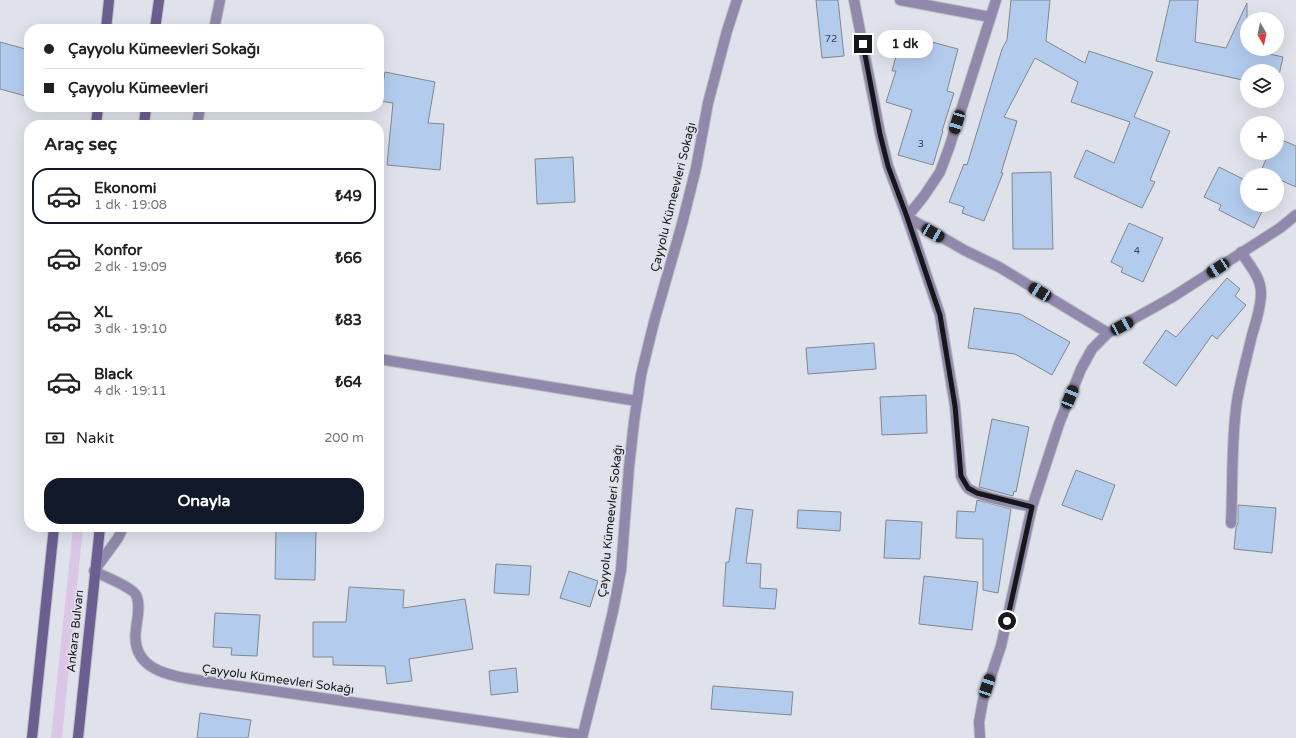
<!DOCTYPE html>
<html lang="tr">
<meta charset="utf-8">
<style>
body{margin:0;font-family:"Varela Round",sans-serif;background:#f2f2f2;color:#202124;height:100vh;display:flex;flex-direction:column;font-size:15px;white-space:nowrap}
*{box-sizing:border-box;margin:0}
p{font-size:13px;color:#757577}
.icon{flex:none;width:22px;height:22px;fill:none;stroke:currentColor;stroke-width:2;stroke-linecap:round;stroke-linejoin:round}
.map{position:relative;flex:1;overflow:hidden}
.sheet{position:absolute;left:24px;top:120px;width:360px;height:412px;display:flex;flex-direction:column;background:#fff;border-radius:16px;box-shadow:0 4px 16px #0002}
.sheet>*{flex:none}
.banner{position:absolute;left:24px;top:24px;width:360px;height:88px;border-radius:16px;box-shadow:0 4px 16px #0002;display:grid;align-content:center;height:88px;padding:0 20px;background:#fff}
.needle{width:26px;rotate:171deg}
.buttons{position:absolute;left:1240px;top:12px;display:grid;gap:8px}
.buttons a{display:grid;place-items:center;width:44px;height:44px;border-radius:50%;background:#fff;box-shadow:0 4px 16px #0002;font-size:20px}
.end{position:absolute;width:18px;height:18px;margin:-9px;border:5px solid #16171a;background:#fff;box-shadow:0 0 0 2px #fff}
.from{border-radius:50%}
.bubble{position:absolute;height:28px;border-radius:14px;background:#fff;box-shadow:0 4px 16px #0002;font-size:13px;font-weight:700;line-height:28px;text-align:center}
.car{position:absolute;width:12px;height:24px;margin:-12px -6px;border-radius:5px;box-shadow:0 0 3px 1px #0007;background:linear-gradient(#222 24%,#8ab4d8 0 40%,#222 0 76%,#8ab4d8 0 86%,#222 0)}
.banner b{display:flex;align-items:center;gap:14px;height:38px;font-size:15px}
.banner b+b{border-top:1px solid #e0e0e0}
.banner i{width:10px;height:10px;background:#202124}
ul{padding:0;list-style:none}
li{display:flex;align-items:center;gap:12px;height:56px;margin:0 8px 6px;padding:0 12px;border:2px solid transparent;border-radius:16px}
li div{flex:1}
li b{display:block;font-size:15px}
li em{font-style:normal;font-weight:700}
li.selected{border-color:#111827}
li>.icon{width:36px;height:36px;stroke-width:1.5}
h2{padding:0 20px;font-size:18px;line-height:48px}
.pay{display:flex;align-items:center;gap:10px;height:44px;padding:0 20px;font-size:15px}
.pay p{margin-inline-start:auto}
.button{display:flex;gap:8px;margin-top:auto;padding:8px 20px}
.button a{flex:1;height:46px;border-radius:16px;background:#111827;color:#fff;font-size:16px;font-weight:700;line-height:46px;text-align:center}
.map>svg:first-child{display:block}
.green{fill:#dbc7e5}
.building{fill:#b3cbed;stroke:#82878e}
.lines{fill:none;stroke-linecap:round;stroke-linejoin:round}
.minor-casing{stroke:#bcbdc5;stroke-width:12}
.tertiary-casing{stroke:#bcbdc5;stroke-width:12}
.secondary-casing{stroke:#bcbdc5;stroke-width:12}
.minor{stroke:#9189ac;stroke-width:10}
.tertiary{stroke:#9189ac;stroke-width:10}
.secondary{stroke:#6b5e90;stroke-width:10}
.route{stroke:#16171a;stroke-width:5}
.labels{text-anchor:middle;stroke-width:3.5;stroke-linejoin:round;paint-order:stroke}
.number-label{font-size:10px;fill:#3d444f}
.street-label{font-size:12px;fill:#16171a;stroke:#e0e2eb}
</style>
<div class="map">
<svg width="1296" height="738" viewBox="0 0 1296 738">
<rect width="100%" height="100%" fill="#e0e2eb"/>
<polygon class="green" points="73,527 83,527 62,738 51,738"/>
<g class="building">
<polygon points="816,0 838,0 844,56 822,58"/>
<polygon points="1011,0 1050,0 1046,41 1085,63 1089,51 1153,72 1134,117 1170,131 1150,180 1155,182 1142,208 1074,177 1086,150 1114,163 1130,122 1071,102 1078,82 1035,58 1004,117 1017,121 1001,173 1003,173 984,221 962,213 964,207 949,202 964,164 967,165 1002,49 1007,40"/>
<polygon points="1170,0 1198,0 1195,42 1226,48 1247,3 1247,49 1283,57 1277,84 1277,71 1247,71 1247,86 1246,86 1247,81 1156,61"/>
<polygon points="902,34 958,49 947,91 954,93 942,131 943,131 933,165 898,155 912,110 886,102 896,71 892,71"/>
<polygon points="0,42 29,50 29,97 0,89"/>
<polygon points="385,72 435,82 428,123 444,124 440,170 387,165 393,103 380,101"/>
<polygon points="1277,138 1296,146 1296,187 1278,179 1277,182 1277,175 1259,175 1269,153 1277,153"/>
<polygon points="573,157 575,202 537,204 535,159"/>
<polygon points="1219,167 1247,181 1247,205 1265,205 1254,228 1219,210 1221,205 1204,197"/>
<polygon points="1051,172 1053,249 1013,249 1012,173"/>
<polygon points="1129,223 1163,238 1143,282 1121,272 1123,268 1111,262"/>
<polygon points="1227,278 1240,289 1235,296 1246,305 1217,339 1212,335 1176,386 1143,363 1166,330 1176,337"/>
<polygon points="974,308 1020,314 1070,342 1052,375 1015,354 968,348"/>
<polygon points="874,343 876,369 808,374 806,348"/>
<polygon points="926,395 927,433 882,435 880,397"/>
<polygon points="992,419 1029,427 1016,492 1014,491 1013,496 979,487"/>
<polygon points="1076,470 1115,485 1102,520 1062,505"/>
<polygon points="977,500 1011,509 998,593 983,590 983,539 956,538 957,511 975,512"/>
<polygon points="1238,505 1276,508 1272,553 1234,549 1236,527 1238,523"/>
<polygon points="736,508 753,510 746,563 761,564 760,588 777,589 775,609 723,606 726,562 729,562"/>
<polygon points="798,510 841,512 840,531 797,528"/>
<polygon points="886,520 922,522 920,559 884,558"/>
<polygon points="276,527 316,527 315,580 275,579"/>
<polygon points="496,564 531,566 529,595 494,593"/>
<polygon points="569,571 598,581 590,607 560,598"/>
<polygon points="924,576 978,582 972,630 919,624"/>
<polygon points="349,587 404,590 403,608 465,599 473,649 409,659 412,681 387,684 385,666 333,665 333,657 313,657 313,622 346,622"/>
<polygon points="215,613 260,615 257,656 231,655 232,648 213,647"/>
<polygon points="516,668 518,692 491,695 489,671"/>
<polygon points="713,686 793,692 791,715 711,709"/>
<polygon points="200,713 251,720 248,738 197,738"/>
</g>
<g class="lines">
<defs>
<g id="minor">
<path d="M996,0L949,148L940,172L924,196L907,217L940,315L955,406L961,476C963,481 965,486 969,489C983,498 1015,503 1032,507"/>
<polyline points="214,29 220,0"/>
<polyline points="197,125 200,107"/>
<polyline points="379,359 637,401"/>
<path d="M1231,523C1233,482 1231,441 1237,401C1241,378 1247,357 1252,335C1256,322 1261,307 1261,293C1261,277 1249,265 1241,252"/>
<path d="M123,527L118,538L94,571C103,576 132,587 136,595C141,605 137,619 136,629C130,671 171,676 203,681L582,735"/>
<polyline points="582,738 602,658 613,611 621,570 629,467 634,422 641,375 654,322 682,224 696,168 708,103 727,31 737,0"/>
</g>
<g id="tertiary">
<polyline points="854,0 880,133 888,166 907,217 964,250 999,267 1108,333"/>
<polyline points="900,0 990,17"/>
<polyline points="980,738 979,722 983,700 1001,646 1032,507 1059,424 1081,369 1092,349 1108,333 1171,298 1280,228 1296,215"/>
</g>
<g id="secondary">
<polyline points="106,29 109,0"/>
<polyline points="155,29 159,0"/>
<polyline points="96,125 98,107"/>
<polyline points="144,125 146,107"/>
<polyline points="32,738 54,527"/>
<polyline points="78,738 100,527"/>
</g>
</defs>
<use href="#minor" class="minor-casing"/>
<use href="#tertiary" class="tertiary-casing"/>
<use href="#secondary" class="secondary-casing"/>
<use href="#minor" class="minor"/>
<use href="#tertiary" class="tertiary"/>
<use href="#secondary" class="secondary"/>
</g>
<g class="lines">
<polyline class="route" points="863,44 880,134 888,166 907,217 940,315 955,406 961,476 968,488 977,493 1032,507 1007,621"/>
</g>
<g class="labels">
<g class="number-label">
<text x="831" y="42">72</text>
<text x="921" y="147">3</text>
<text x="1137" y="254">4</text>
</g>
<g class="street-label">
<text transform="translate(673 197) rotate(-76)" y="4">Çayyolu Kümeevleri Sokağı</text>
<text transform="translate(610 521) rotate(-84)" y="4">Çayyolu Kümeevleri Sokağı</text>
<text transform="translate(75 631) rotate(-84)" y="4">Ankara Bulvarı</text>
<text transform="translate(278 679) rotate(8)" y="4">Çayyolu Kümeevleri Sokağı</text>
</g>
</g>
</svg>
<div class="buttons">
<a><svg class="needle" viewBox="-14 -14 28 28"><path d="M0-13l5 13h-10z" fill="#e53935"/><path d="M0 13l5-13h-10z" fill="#757577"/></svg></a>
<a><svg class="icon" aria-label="layers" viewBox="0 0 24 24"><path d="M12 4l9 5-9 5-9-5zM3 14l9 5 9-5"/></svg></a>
<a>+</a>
<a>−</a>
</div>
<i class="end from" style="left:1007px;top:621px"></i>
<i class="end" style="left:863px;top:44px"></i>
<div class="bubble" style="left:877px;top:30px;width:56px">1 dk</div>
<i class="car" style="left:957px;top:122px;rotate:197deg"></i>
<i class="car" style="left:933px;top:233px;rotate:120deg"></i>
<i class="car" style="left:1218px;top:268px;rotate:237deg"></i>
<i class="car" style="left:1040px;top:292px;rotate:301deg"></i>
<i class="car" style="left:1122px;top:326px;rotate:62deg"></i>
<i class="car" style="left:1070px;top:397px;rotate:22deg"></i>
<i class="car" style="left:987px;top:686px;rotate:18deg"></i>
<div class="banner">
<b><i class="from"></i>Çayyolu Kümeevleri Sokağı</b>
<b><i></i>Çayyolu Kümeevleri</b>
</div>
<section class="sheet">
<h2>Araç seç</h2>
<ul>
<li class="selected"><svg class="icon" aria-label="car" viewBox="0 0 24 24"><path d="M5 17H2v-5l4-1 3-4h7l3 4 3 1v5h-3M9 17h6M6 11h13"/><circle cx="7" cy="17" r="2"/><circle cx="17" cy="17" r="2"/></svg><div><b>Ekonomi</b><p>1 dk · 19:08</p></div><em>₺49</em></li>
<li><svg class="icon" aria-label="car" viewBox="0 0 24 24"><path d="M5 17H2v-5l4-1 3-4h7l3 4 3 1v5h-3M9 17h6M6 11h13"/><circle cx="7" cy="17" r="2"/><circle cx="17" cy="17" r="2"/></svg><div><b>Konfor</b><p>2 dk · 19:09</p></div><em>₺66</em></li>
<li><svg class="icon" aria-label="car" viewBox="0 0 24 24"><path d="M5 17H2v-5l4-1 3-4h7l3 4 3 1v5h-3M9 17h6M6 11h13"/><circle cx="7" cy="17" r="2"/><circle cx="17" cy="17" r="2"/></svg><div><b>XL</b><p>3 dk · 19:10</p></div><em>₺83</em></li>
<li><svg class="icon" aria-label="car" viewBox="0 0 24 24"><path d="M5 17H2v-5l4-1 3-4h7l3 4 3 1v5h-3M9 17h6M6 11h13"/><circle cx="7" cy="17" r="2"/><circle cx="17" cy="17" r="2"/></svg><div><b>Black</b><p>4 dk · 19:11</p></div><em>₺64</em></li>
</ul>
<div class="pay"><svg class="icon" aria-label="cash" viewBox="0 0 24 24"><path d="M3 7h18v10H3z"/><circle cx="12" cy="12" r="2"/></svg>Nakit<p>200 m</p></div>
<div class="button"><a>Onayla</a></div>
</section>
</div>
